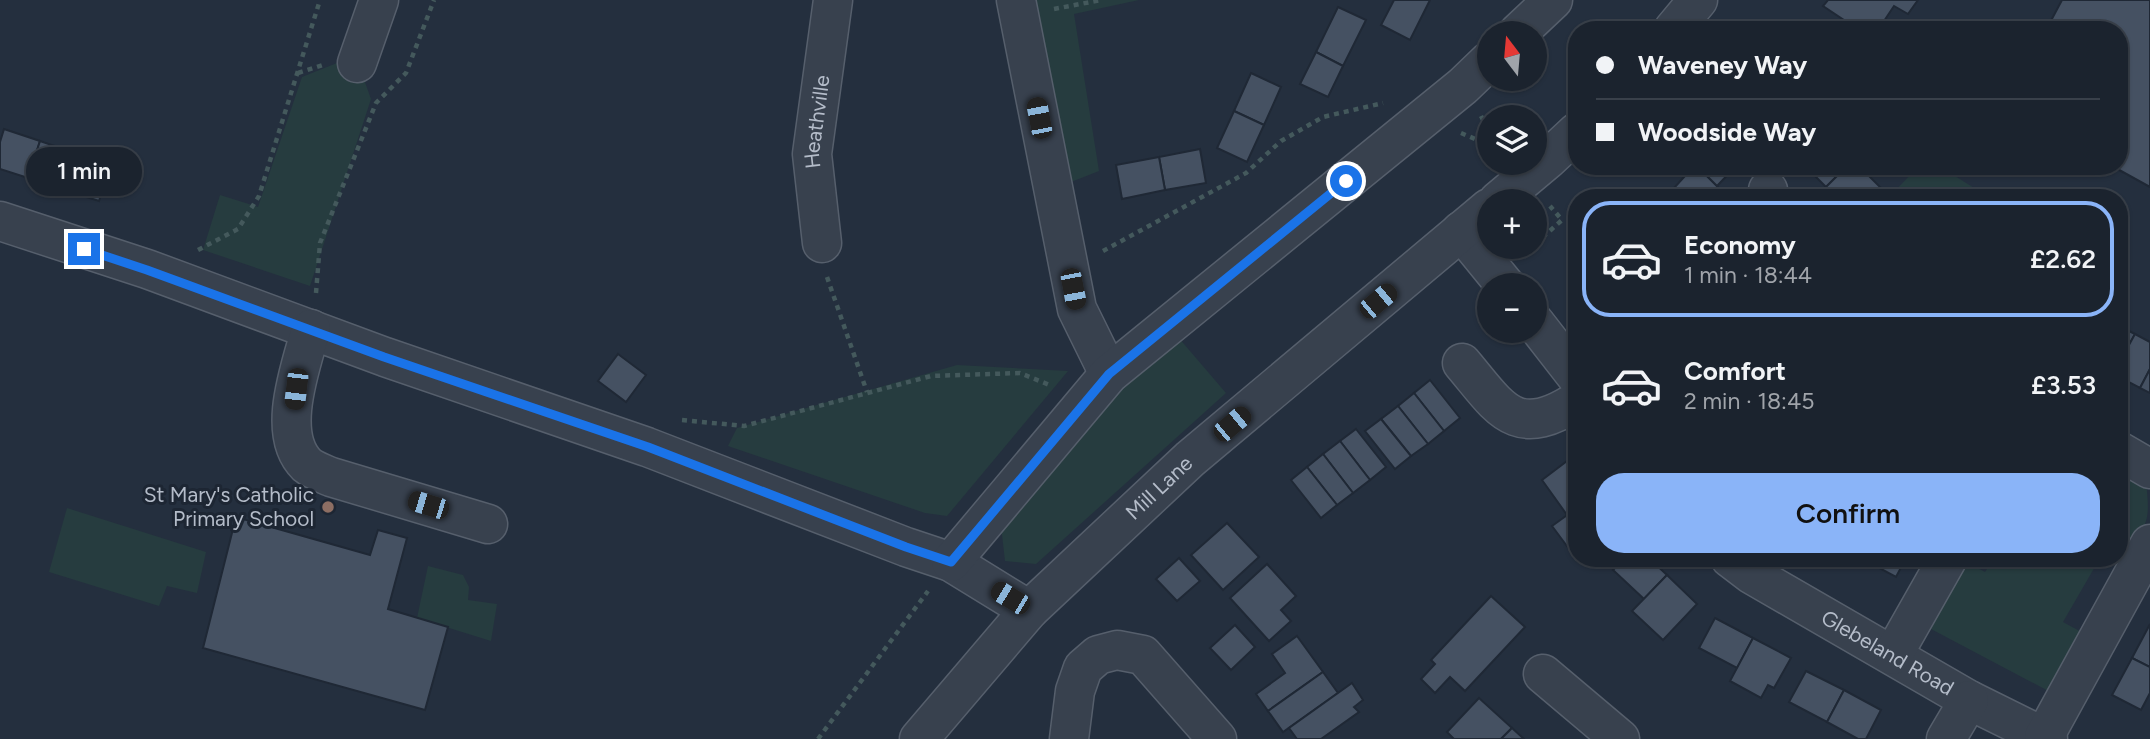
<!DOCTYPE html>
<meta charset="utf-8">
<style>
body{margin:0;font-family:Figtree,sans-serif;background:#242b36;color:#f1f3f6;height:100vh;display:flex;flex-direction:column;font-size:26px;white-space:nowrap}
*{box-sizing:border-box;margin:0}
p{font-size:23px;color:#a0a4aa}
.icon{flex:none;width:38px;height:38px;fill:none;stroke:currentColor;stroke-width:2;stroke-linecap:round;stroke-linejoin:round}
.map{position:relative;flex:1;overflow:hidden}
.details{position:absolute;left:1568px;top:189px;width:560px;height:378px;display:flex;flex-direction:column;background:#1b232e;border-radius:28px;box-shadow:0 2px 5px #0004,0 0 0 2px #39404a}
.details>*{flex:none}
.banner{position:absolute;left:1568px;top:21px;width:560px;height:154px;border-radius:28px;box-shadow:0 2px 5px #0004,0 0 0 2px #39404a;display:grid;align-content:center;height:154px;padding:0 28px;background:#1b232e}
.needle{width:46px;rotate:344deg}
.tools{position:absolute;left:1477px;top:21px;display:grid;gap:14px}
.tools a{display:grid;place-items:center;width:70px;height:70px;border-radius:50%;background:#1b232e;box-shadow:0 2px 5px #0004,0 0 0 2px #39404a;font-size:35px}
.end{position:absolute;width:32px;height:32px;margin:-16px;border:9px solid #1a73e8;background:#fff;box-shadow:0 0 0 4px #fff}
.from{border-radius:50%}
.bubble{position:absolute;height:49px;border-radius:24px;background:#1b232e;box-shadow:0 2px 5px #0004,0 0 0 2px #39404a;font-size:23px;font-weight:600;line-height:49px;text-align:center}
.car{position:absolute;width:21px;height:42px;margin:-21px -10px;border-radius:9px;box-shadow:0 0 5px 2px #0007;background:linear-gradient(#222 24%,#8ab4d8 0 40%,#222 0 76%,#8ab4d8 0 86%,#222 0)}
.banner b{display:flex;align-items:center;gap:24px;height:66px;font-size:26px}
.banner b+b{border-top:2px solid #39404a}
.banner i{width:18px;height:18px;background:#f1f3f6}
ul{padding:12px 0 0;list-style:none}
li{display:flex;align-items:center;gap:21px;height:116px;margin:0 14px 10px;padding:0 14px;border:4px solid transparent;border-radius:28px}
li div{flex:1}
li b{display:block;font-size:26px}
li em{font-style:normal;font-weight:600}
li.selected{border-color:#8ab4f8}
li>.icon{width:63px;height:63px;stroke-width:1.5}
.primary-button{display:flex;gap:14px;margin-top:auto;padding:14px 28px}
.primary-button a{flex:1;height:80px;border-radius:28px;background:#8ab4f8;color:#111;font-size:28px;font-weight:600;line-height:80px;text-align:center}
.map>svg:first-child{display:block}
.green{fill:#263c3f}
.building{fill:#455162;stroke:#1f2835;stroke-width:2}
.lines{fill:none;stroke-linecap:round;stroke-linejoin:round}
.minor-casing{stroke:#565f6c;stroke-width:41}
.path{stroke:#44595c;stroke-width:4.5;stroke-dasharray:5 5;stroke-linecap:butt}
.minor{stroke:#38414e;stroke-width:38}
.route{stroke:#1a73e8;stroke-width:9}
.education-dot{fill:#8d6e63;stroke:#1d2633;stroke-width:2.5}
.labels{text-anchor:middle;stroke-width:6;stroke-linejoin:round;paint-order:stroke}
.street-label{font-size:21px;fill:#b4bcc9;stroke:#1d2633}
.poi-label{font-size:21px;fill:#b4bcc9;stroke:#1d2633;text-anchor:end}
</style>
<div class="map">
<svg width="2150" height="739" viewBox="0 0 2150 739">
<rect width="100%" height="100%" fill="#242f3e"/>
<g class="green">
<polygon points="1034,0 1139,0 1074,14 1099,171 1066,184"/>
<polygon points="337,63 362,74 371,99 310,286 203,250 220,195 258,207 302,77"/>
<polygon points="1919,166 1939,166 1990,198 1888,198"/>
<polygon points="1178,337 1226,393 1036,564 1005,561 1001,526 1088,418"/>
<polygon points="957,365 1068,371 947,516 925,513 728,446 737,428"/>
<path d="M2119,466L2146,481C2150,520 2149,520 2129,553L2119,548Z"/>
<polygon points="67,508 206,552 197,593 167,586 159,606 49,572"/>
<polygon points="1994,558 2100,558 2063,622 2087,635 2054,694 1931,629 1965,561 1985,572"/>
<polygon points="428,566 463,575 469,587 468,600 497,604 491,641 417,618"/>
</g>
<g class="building">
<polygon points="1394,0 1430,0 1410,40 1381,25"/>
<polygon points="1828,0 1918,0 1908,14 1894,6 1878,30 1859,30 1823,6"/>
<polygon points="2062,0 2150,0 2150,187 2112,166 2119,166 2119,30 2046,30"/>
<polygon points="1338,7 1366,20 1343,66 1316,52"/>
<polygon points="1316,52 1343,66 1328,97 1300,84"/>
<polygon points="1251,73 1281,87 1264,125 1234,111"/>
<polygon points="1234,111 1264,125 1247,162 1217,148"/>
<polygon points="4,129 40,141 28,178 0,169 0,142"/>
<polygon points="40,141 78,154 65,190 28,178"/>
<polygon points="1200,149 1206,183 1165,190 1159,157"/>
<polygon points="78,154 111,165 99,201 65,190"/>
<polygon points="1159,157 1165,190 1122,199 1116,165"/>
<polygon points="1694,166 1697,166 1726,195 1723,198 1685,198 1674,188"/>
<polygon points="1697,166 1736,166 1717,186"/>
<polygon points="1805,166 1847,166 1826,187"/>
<polygon points="1847,166 1859,166 1881,188 1871,198 1837,198 1826,187"/>
<polygon points="2119,326 2135,334 2119,363"/>
<polygon points="2135,334 2150,342 2150,369 2140,388 2119,377 2119,363"/>
<polygon points="618,354 646,375 626,402 598,381"/>
<polygon points="2150,369 2150,393 2140,388"/>
<polygon points="1430,380 1460,418 1444,431 1414,393"/>
<polygon points="1414,393 1444,431 1428,444 1398,406"/>
<polygon points="1398,406 1428,444 1411,456 1381,419"/>
<polygon points="1381,419 1411,456 1395,469 1365,431"/>
<polygon points="1356,429 1386,467 1370,480 1340,441"/>
<polygon points="1340,441 1370,480 1353,493 1323,454"/>
<polygon points="1323,454 1353,493 1337,505 1307,467"/>
<polygon points="1571,458 1577,467 1577,508 1567,515 1542,480"/>
<polygon points="1307,467 1337,505 1321,518 1291,480"/>
<polygon points="1577,508 1577,558 1581,558 1578,561 1552,526"/>
<polygon points="236,517 370,555 378,530 407,538 388,609 448,627 425,710 203,648"/>
<polygon points="1227,523 1259,557 1223,590 1191,555"/>
<polygon points="1179,558 1200,581 1177,601 1156,579"/>
<polygon points="1624,558 1649,558 1667,575 1644,599 1613,570"/>
<polygon points="1868,558 1906,558 1896,577 1866,561"/>
<polygon points="1267,564 1296,596 1281,610 1291,621 1269,641 1230,598"/>
<polygon points="1667,575 1697,604 1663,640 1632,611"/>
<polygon points="1491,596 1525,627 1465,691 1450,677 1435,693 1421,679 1435,664 1431,660"/>
<polygon points="1715,618 1753,638 1737,668 1699,648"/>
<polygon points="2150,624 2150,667 2132,658"/>
<polygon points="1235,625 1255,647 1231,670 1210,648"/>
<polygon points="1297,636 1323,672 1268,711 1256,694 1285,673 1272,654"/>
<polygon points="1753,638 1791,658 1774,688 1768,685 1761,698 1730,681"/>
<polygon points="2132,658 2150,667 2150,693 2141,710 2112,695"/>
<polygon points="1806,671 1844,690 1827,722 1789,702"/>
<polygon points="1323,672 1338,693 1283,732 1268,711"/>
<polygon points="1352,683 1363,700 1354,707 1359,712 1321,739 1297,739 1289,728"/>
<polygon points="1844,690 1881,710 1866,739 1858,739 1827,722"/>
<polygon points="1479,698 1512,728 1501,739 1454,739 1447,732"/>
<polygon points="1512,728 1524,739 1501,739"/>
</g>
<g class="lines">
<defs>
<g id="minor">
<polyline points="1016,0 1077,309 1109,374"/>
<polyline points="1673,30 1698,0"/>
<polyline points="1518,33 1553,0"/>
<polyline points="357,63 379,0"/>
<polyline points="1767,198 1768,190"/>
<polyline points="1498,201 1547,160 1577,132"/>
<polyline points="0,221 147,269 385,357 647,447 906,547 951,562 1029,610"/>
<polyline points="1461,231 1505,285"/>
<path id="s1" d="M822,243L812,154L833,0"/>
<polyline points="1535,323 1577,377"/>
<path d="M311,329C301,366 275,434 307,465C313,470 324,474 331,477L488,524"/>
<path d="M1462,363C1500,408 1515,441 1577,401"/>
<polyline points="2119,451 2150,469"/>
<path id="s2" d="M1730,558L1751,574L1969,700L2048,739"/>
<polyline points="951,562 1109,374 1463,86 1489,61"/>
<polyline points="1893,655 1948,558"/>
<polyline points="1543,674 1620,739"/>
<polyline points="2044,737 2150,544"/>
<path id="s3" d="M919,739L1029,610L1190,459L1489,208"/>
<polyline points="1069,739 1075,691 1083,668 1098,655 1117,650 1143,655 1217,739"/>
<polyline points="1946,739 1969,700"/>
</g>
</defs>
<use href="#minor" class="minor-casing"/>
<g class="path">
<polyline points="1054,9 1101,0"/>
<polyline points="298,73 323,65"/>
<polyline points="1481,116 1489,131"/>
<polyline points="1461,133 1489,145"/>
<polyline points="1535,244 1562,220 1550,206"/>
<polyline points="198,250 238,229 259,196 320,0"/>
<polyline points="1103,251 1246,173 1281,141 1323,117 1383,103"/>
<polyline points="827,277 867,392"/>
<polyline points="316,293 320,243 376,103 406,73 434,0"/>
<polyline points="682,420 744,426 931,376 1020,373 1052,386"/>
<polyline points="818,739 928,591"/>
</g>
<use href="#minor" class="minor"/>
</g>
<g class="lines">
<polyline class="route" points="84,249 147,270 384,357 648,447 906,547 951,562 1109,374 1346,181"/>
</g>
<circle class="education-dot" cx="328" cy="507" r="7"/>
<g class="labels">
<g class="street-label">
<text dy="7" stroke="none"><textPath href="#s1" startOffset="122">Heathville</textPath></text>
<text dy="7" stroke="none"><textPath href="#s3" startOffset="348">Mill Lane</textPath></text>
<text dy="7" stroke="none"><textPath href="#s2" startOffset="184">Glebeland Road</textPath></text>
</g>
<g class="poi-label">
<text x="314" y="502">St Mary's Catholic<tspan x="314" dy="24">Primary School</tspan></text>
</g>
</g>
</svg>
<div class="tools">
<a><svg class="needle" viewBox="-14 -14 28 28"><path d="M0-13l5 13h-10z" fill="#e53935"/><path d="M0 13l5-13h-10z" fill="#a0a4aa"/></svg></a>
<a><svg class="icon" aria-label="layers" viewBox="0 0 24 24"><path d="M12 4l9 5-9 5-9-5zM3 14l9 5 9-5"/></svg></a>
<a>+</a>
<a>−</a>
</div>
<i class="end from" style="left:1346px;top:181px"></i>
<i class="end" style="left:84px;top:249px"></i>
<div class="bubble" style="left:26px;top:147px;width:116px">1 min</div>
<i class="car" style="left:1039px;top:118px;rotate:349deg"></i>
<i class="car" style="left:1073px;top:289px;rotate:169deg"></i>
<i class="car" style="left:1378px;top:301px;rotate:50deg"></i>
<i class="car" style="left:296px;top:389px;rotate:187deg"></i>
<i class="car" style="left:1232px;top:424px;rotate:50deg"></i>
<i class="car" style="left:428px;top:505px;rotate:287deg"></i>
<i class="car" style="left:1010px;top:598px;rotate:301deg"></i>
<div class="banner">
<b><i class="from"></i>Waveney Way</b>
<b><i></i>Woodside Way</b>
</div>
<section class="details">
<ul>
<li class="selected"><svg class="icon" aria-label="car" viewBox="0 0 24 24"><path d="M5 17H2v-5l4-1 3-4h7l3 4 3 1v5h-3M9 17h6M6 11h13"/><circle cx="7" cy="17" r="2"/><circle cx="17" cy="17" r="2"/></svg><div><b>Economy</b><p>1 min · 18:44</p></div><em>£2.62</em></li>
<li><svg class="icon" aria-label="car" viewBox="0 0 24 24"><path d="M5 17H2v-5l4-1 3-4h7l3 4 3 1v5h-3M9 17h6M6 11h13"/><circle cx="7" cy="17" r="2"/><circle cx="17" cy="17" r="2"/></svg><div><b>Comfort</b><p>2 min · 18:45</p></div><em>£3.53</em></li>
</ul>
<div class="primary-button"><a>Confirm</a></div>
</section>
</div>
